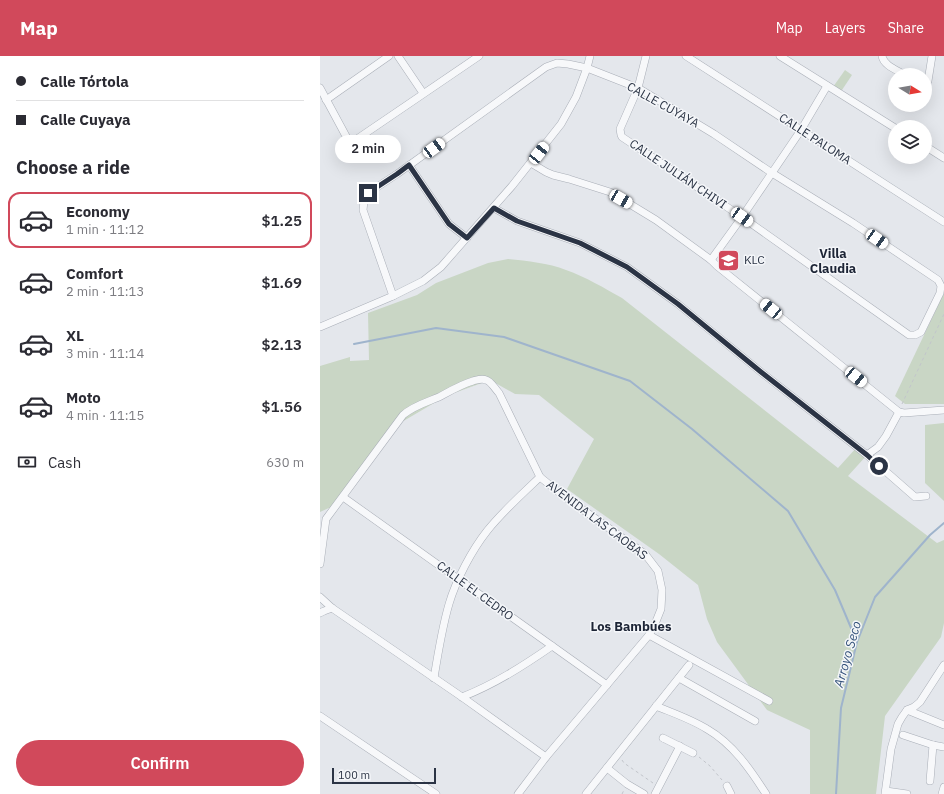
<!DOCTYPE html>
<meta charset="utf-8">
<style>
body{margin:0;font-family:"IBM Plex Sans",sans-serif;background:#f7f7f7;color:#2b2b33;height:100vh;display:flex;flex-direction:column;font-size:15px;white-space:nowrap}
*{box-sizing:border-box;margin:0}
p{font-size:13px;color:#7c7c81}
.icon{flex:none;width:22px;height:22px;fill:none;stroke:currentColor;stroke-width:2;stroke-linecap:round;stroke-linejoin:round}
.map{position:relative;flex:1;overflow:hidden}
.drawer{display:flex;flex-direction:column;background:#fff;width:320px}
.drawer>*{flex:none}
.hud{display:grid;align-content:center;height:88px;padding:0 16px;background:#fff}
.needle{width:26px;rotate:101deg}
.fabs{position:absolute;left:568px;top:12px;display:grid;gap:8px}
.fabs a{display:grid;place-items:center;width:44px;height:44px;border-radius:50%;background:#fff;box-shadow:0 4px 16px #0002;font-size:20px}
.scale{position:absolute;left:12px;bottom:10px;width:104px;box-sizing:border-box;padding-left:4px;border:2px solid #2b3445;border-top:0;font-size:11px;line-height:14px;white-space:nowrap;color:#2b3445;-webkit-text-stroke:3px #f4f6f9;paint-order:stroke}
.end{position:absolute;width:18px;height:18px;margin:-9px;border:5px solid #2b3445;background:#fff;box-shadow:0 0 0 2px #fff}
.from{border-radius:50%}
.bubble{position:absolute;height:28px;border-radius:14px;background:#fff;box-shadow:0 4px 16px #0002;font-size:13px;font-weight:600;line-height:28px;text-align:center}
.car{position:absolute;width:12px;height:24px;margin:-12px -6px;border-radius:5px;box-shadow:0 0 3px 1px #0007;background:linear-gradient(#fff 24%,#345 0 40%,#fff 0 76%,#345 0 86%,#fff 0)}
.hud b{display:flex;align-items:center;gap:14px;height:38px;font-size:15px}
.hud b+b{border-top:1px solid #e1e1e2}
.hud i{width:10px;height:10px;background:#2b2b33}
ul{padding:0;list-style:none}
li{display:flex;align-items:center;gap:12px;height:56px;margin:0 8px 6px;padding:0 8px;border:2px solid transparent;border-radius:12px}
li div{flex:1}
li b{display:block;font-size:15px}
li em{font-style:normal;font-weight:600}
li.current{border-color:#d1495b}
li>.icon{width:36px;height:36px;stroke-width:1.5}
h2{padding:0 16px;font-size:18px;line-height:48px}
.pay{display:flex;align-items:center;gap:10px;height:44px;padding:0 16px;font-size:15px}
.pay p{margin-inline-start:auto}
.button{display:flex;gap:8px;margin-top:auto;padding:8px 16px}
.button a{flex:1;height:46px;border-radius:24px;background:#d1495b;color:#fff;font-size:16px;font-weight:600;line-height:46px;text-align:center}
header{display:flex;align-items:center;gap:24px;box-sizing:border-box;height:56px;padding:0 20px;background:#d1495b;color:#fff}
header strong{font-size:19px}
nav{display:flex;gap:22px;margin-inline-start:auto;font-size:14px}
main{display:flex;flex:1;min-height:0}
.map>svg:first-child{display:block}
.green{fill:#c9d6c5}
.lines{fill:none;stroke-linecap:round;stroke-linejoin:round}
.stream{stroke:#9fb4cc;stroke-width:2}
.minor-casing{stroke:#a9aeb7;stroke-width:8}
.path{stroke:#c2c5cb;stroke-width:1;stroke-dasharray:3 3;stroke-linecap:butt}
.minor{stroke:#f7f8fa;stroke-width:7}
.route{stroke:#2b3445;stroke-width:5}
.labels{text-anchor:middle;stroke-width:3;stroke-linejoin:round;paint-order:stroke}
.street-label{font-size:12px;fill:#2b3445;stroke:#f4f6f9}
.poi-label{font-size:12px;fill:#2b3445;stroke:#f4f6f9;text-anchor:start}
.neighbourhood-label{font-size:13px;font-weight:bold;fill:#1d2536;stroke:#f4f6f9}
.water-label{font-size:13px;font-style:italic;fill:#34527a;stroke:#f4f6f9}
</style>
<header>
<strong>Map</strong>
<nav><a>Map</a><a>Layers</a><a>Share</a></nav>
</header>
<main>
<section class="drawer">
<div class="hud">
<b><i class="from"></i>Calle Tórtola</b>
<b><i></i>Calle Cuyaya</b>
</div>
<h2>Choose a ride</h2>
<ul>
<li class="current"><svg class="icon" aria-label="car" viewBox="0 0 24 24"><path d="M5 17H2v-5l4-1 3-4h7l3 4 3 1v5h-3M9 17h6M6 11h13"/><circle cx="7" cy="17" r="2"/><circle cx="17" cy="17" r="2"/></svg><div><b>Economy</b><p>1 min · 11:12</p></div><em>$1.25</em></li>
<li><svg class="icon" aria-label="car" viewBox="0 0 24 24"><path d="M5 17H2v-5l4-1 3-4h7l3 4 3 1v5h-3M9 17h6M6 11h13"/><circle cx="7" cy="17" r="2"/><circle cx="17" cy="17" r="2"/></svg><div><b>Comfort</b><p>2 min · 11:13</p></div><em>$1.69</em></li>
<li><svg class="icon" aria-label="car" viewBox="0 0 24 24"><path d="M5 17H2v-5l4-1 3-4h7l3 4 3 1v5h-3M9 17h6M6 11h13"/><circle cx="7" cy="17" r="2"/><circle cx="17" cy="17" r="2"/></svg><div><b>XL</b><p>3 min · 11:14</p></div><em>$2.13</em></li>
<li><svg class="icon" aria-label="car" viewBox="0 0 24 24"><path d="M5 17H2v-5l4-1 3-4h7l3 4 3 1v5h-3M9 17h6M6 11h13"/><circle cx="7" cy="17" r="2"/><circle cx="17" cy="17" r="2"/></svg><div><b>Moto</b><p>4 min · 11:15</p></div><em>$1.56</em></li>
</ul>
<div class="pay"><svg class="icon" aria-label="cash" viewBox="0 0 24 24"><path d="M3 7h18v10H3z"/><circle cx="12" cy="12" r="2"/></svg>Cash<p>630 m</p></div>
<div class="button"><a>Confirm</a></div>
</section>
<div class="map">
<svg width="624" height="738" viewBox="0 0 624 738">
<rect width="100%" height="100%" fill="#e4e7ec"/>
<g class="green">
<polygon points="525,14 532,19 520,37 513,31"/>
<path d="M188,203C208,205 228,207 246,214C266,221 284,232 302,242L518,412L537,391L547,399L528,420L617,487L624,484V567L621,581L565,660L556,738H490V674L447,654L397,586L387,563L378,529L339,498L247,433L274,383L219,339L195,338L170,324L126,340L75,370L11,451L0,456V310L30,301V305L49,304L48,257L97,239L116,227L168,207Z"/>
<polygon points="624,237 624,348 585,348 575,340"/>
<polygon points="624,367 624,445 605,427 605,369"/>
</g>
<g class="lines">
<g class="stream">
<polyline points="34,288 116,272 184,281 310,325 372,373 468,455 515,534 537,586"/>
<polyline points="516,738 521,652 537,586 555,541 610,479 624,467"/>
</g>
<defs>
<g id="minor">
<polyline points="78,0 103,37"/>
<polyline points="366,0 624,166"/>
<polyline points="460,0 575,72"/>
<path d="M562,0C564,10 577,14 585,19"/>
<polyline points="605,27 608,25 612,0"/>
<polyline points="0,32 27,82 31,85 37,83 159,0"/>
<polyline points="6,44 69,0"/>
<polyline points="605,90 624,102"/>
<polyline points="211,107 226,116 233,119 249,123 290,136 336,164 391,204 397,210 579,356 584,357 624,354"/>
<polyline points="89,109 129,168 147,182"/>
<polyline points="174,152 197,165 260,187 307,211 358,248 441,316 547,399 595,441 606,440"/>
<polyline points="391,204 422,161 481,74 507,30"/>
<polyline points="73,240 43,154 44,145 48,137 77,118 226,11 237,7 248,8 267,12 318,32 394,78 452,117 533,167 618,224 621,230 620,237 601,276 595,279 589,279 422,161 302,81 301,79 300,73 318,32 326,0"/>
<polyline points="0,271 73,240 103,225 121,211 192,130 241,68 256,41 267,12 270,0"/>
<polyline points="547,399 558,391 566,380 579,356"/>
<polyline points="23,441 287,629"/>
<path d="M0,508L6,463L83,359C93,350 107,346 119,341C130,335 142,328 153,325C157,324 162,322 166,324C171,325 175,333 179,337L220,421L241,438L325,498L338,515L342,534L341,553L335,568L329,579L226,701L198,738"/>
<polyline points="0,541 12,552 142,641 226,701"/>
<polyline points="0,557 4,555 12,552"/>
<polyline points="329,579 449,645"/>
<path d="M114,622C118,597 122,572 129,548C136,524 152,494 167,475C183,455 202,438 220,421"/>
<polyline points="359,622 435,665"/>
<path d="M142,641C175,628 203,610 232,590"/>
<path d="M336,650C353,657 371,663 387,673C413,688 430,713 446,738"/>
<polyline points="587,654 624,669"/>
<polyline points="0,660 116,738"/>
<polyline points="583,679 613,689 624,691"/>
<polyline points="343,682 373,697"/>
<polyline points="287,712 307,728 324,738"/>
<polyline points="610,725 613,689"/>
<polyline points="407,730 411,738"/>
<polyline points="566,735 587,738"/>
<polyline points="266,738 369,609"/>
<polyline points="335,738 360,690"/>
<polyline points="565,738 571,693 578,668 582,661 587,654 594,651 600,646 624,609"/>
<polyline points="622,738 624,731"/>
</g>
</defs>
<use href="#minor" class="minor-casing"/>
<g class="path">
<polyline points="582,348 624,258"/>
<polyline points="379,701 390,710 402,724"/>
<polyline points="302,704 304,707 333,727"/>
<polyline points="302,738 304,734"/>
</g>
<use href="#minor" class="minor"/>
</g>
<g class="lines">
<polyline class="route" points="48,137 77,118 89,109 129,168 147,182 174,152 197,165 260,187 307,211 358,248 441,316 547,399 559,410"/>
</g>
<defs>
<symbol id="school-square" viewBox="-11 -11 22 22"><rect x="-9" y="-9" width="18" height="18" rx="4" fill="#d1495b" stroke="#f4f6f9"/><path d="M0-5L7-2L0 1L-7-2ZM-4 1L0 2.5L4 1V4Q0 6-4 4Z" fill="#fff"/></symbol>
</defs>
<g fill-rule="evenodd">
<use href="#school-square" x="396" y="192" width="25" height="25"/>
</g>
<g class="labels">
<g class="street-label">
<text transform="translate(343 49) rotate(29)" y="4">CALLE CUYAYA</text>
<text transform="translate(495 83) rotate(33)" y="4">CALLE PALOMA</text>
<text transform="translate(358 118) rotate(34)" y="4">CALLE JULIÁN CHIVI</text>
<text transform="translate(277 464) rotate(37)" y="4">AVENIDA LAS CAOBAS</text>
<text transform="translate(155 535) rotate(36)" y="4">CALLE EL CEDRO</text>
</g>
<g class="poi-label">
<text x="424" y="208">KLC</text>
</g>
<g class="neighbourhood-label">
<text x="513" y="202">Villa<tspan x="513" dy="15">Claudia</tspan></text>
<text x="311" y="575">Los Bambúes</text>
</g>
<g class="water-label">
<text transform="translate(527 598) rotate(-74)" y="5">Arroyo Seco</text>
</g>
</g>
</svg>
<div class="fabs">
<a><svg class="needle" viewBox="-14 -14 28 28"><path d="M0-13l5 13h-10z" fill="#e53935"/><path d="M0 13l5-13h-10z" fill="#7c7c81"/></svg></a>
<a><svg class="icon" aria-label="layers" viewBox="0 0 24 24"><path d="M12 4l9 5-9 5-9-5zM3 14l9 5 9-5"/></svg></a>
</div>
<div class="scale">100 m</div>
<i class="end from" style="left:559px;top:410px"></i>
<i class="end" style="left:48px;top:137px"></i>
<div class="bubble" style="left:15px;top:79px;width:66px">2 min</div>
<i class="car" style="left:114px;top:92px;rotate:54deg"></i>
<i class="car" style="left:219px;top:97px;rotate:38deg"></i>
<i class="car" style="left:301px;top:143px;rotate:120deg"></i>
<i class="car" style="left:422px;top:161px;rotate:125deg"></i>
<i class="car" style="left:557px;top:183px;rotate:124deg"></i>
<i class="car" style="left:451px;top:253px;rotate:309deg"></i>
<i class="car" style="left:536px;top:321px;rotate:129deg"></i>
</div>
</main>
